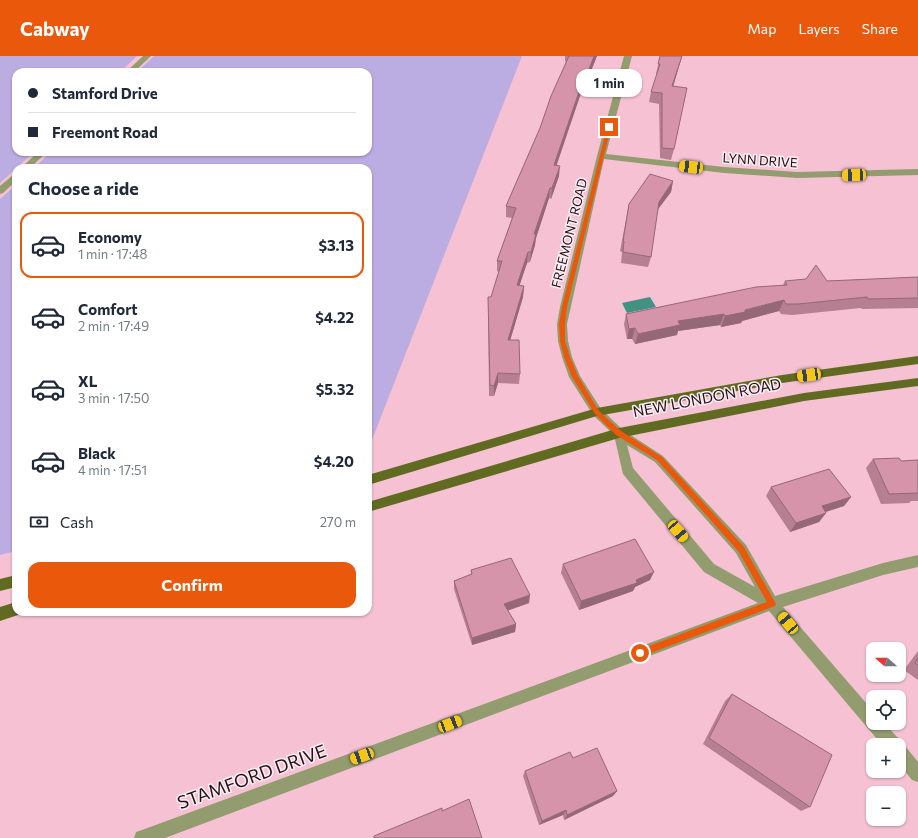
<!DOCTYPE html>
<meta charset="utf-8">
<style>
body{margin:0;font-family:Commissioner,sans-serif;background:#f6f6f7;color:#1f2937;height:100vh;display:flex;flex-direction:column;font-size:15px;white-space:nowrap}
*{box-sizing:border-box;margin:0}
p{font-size:13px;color:#747a83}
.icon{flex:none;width:22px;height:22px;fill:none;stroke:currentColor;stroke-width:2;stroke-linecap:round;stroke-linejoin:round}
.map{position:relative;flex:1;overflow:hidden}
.details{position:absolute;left:12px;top:108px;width:360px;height:452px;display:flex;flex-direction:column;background:#fff;border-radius:12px;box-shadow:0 1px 3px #0004}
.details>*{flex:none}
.guide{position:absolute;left:12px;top:12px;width:360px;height:88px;border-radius:12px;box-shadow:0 1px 3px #0004;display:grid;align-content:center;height:88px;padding:0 16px;background:#fff}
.needle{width:26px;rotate:291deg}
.tools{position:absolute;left:866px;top:586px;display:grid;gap:8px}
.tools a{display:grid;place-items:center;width:40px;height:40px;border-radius:8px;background:#fff;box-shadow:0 1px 3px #0004;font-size:20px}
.end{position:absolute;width:18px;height:18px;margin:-9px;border:5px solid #ea580c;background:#fff;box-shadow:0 0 0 2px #fff}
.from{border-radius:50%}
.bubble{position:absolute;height:28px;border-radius:12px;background:#fff;box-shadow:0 1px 3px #0004;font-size:13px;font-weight:700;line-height:28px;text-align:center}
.car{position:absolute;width:12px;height:24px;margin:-12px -6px;border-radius:5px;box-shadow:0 0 3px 1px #0007;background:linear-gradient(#f5c518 24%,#345 0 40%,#f5c518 0 76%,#345 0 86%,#f5c518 0)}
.guide b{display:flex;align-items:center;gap:14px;height:38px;font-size:15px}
.guide b+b{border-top:1px solid #e0e1e3}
.guide i{width:10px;height:10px;background:#1f2937}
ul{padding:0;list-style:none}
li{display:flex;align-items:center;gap:12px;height:66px;margin:0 8px 6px;padding:0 8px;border:2px solid transparent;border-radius:12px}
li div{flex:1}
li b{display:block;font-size:15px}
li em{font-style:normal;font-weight:700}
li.on{border-color:#ea580c}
li>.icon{width:36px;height:36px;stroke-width:1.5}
h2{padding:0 16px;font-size:18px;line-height:48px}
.pay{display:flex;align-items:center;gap:10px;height:44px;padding:0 16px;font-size:15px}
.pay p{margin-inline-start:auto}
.button{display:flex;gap:8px;margin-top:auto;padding:8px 16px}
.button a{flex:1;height:46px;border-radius:12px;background:#ea580c;color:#fff;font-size:16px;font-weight:700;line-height:46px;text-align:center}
header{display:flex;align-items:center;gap:24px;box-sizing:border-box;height:56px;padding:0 20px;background:#ea580c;color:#fff}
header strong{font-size:19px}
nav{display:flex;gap:22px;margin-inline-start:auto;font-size:14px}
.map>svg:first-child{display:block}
.green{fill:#bbace1}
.water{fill:#419281}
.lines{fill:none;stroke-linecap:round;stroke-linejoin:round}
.minor{fill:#929c6e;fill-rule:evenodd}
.major{fill:#606b21;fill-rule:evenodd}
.wall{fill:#b77f92}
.shaded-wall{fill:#956877}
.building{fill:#d594aa;stroke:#956877}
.route{fill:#ea580c}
.labels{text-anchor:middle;stroke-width:3;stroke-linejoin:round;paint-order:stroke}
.far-street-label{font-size:13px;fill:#2c0d1a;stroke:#f9f0f3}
.street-label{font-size:15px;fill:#2c0d1a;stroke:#f9f0f3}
.near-street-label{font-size:18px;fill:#2c0d1a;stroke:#f9f0f3}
</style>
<header>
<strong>Cabway</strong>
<nav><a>Map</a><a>Layers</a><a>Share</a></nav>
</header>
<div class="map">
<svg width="918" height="782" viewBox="0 0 918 782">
<rect width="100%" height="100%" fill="#f6c1d2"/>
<g class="green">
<polygon points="0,0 137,0 120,16 16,16 16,96 34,96 0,127"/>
<polygon points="154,0 522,0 368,394 368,112 34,112 51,96 368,96 368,16 137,16"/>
<polygon points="16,129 16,495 0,499 0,143"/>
</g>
<polygon class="water" points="650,241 656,251 627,257 622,247"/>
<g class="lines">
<g class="minor">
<polygon points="143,0 151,0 134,16 126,16"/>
<path d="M624,0H632L606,98L724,111L797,116L918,113V119L797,122L724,117L604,103L567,268L568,285L572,301L580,320L601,353L623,374L663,400L746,489L775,540L883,507L918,499V511L883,519L783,551L873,655V667H884L899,683L901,689L905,690L918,706V726L912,724L899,708V689H882L769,555L165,782H134L136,776L142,774L758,547L704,516L623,418L614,379L593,359L569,321L562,301L558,285L557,268L560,251L597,100ZM627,389L655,406L736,497L755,531L714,508L633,412Z"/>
<polygon points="38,96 47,96 30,112 21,112"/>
<polygon points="16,118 16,125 3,137 0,138 0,130 13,119"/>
</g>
<g class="major">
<polygon points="918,300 918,308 782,327 597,360 368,429 368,419 597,352 782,319"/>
<polygon points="918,322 918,330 804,345 619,382 368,456 368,446 619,372 804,337"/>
<polygon points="16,519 16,531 0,535 0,523"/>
<polygon points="16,546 16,556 22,556 21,558 0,565 0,551"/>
</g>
</g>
<g class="wall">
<polygon points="565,0 597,0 582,37 581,37 556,109 559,120 551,143 549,142 536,182 535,189 530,206 527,207 519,230 524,230 523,241 510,284 520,318 519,328 498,327 494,340 489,340 488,251 488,241 491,241 499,216 497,215 497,205 512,162 506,161 506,150 540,72 566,6 565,5"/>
<polygon points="660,0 682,0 673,31 674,93 671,104 660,102 659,48 649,46 651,36 657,18 656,18"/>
<polygon points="673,125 671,136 657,154 651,201 648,211 621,207 622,196 620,195 629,148"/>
<polygon points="918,221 918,252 862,253 861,252 792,259 781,258 779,255 742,265 741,267 721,271 720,269 678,275 677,279 635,288 632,283 627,283 624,268 626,258 783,229 785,225 827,225"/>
<polygon points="873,403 901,405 918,404 918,445 911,445 909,447 881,448 866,412"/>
<polygon points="771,431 851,441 844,450 826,456 826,457 819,466 790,476 766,440"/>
<polygon points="563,508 650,524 635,531 633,535 579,554 561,517"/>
<polygon points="471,514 529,547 507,555 516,568 515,576 472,589 454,533 454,525 471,518"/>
<polygon points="918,595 918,624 904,614"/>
<polygon points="732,638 810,751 801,755 703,688 725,645"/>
<polygon points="573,702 617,735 613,740 564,764 563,759 539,769 523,720 525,715"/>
</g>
<g class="shaded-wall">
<polygon points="594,0 597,0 582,37 584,27"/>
<polygon points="682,0 670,41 672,30"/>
<polygon points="582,27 581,37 553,120 554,109"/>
<polygon points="560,110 559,120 551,143 552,132"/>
<polygon points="673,125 671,136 656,156 659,146"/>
<polygon points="550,132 549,142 536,182 535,189 530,206 531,196 534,178"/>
<polygon points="528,196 527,207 516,240 517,229"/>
<polygon points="524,230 523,241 507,295 508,284"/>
<polygon points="784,244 779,255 742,265 741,267 721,271 725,260"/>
<polygon points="724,258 720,269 678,275 677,279 635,288 638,278 678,265"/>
<polygon points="635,272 632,283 627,283 629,273"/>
<polygon points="498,317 498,327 494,340 494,330"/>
<polygon points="851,441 844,450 815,459 822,450"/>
<polygon points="826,457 819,466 790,476 796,467"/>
<polygon points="654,516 650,524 635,531 633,535 579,554 581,545 636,524"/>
<polygon points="530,539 529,547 503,556 504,548"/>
<polygon points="516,568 515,576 472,589 472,582"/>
<polygon points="617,735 613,740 564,764 567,759"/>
<polygon points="566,754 563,759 539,769 542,765"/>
</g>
<g class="building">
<polygon points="569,0 594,0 584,27 582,27 554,109 560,110 552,132 550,132 534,178 536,178 531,196 528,196 517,229 524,230 508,284 519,284 520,318 498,317 494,330 490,329 488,241 491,241 502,205 497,205 516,152 506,150 540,72 551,40"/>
<polygon points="660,0 682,0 672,30 687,32 674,93 662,92 662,37 651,36 660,8 658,8"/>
<polygon points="650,118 673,125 659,146 651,201 623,196 624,185 623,185 629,148"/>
<polygon points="816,209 827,225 918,221 918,242 868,243 867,241 798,248 786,248 784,244 745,254 745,256 725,260 724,258 678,265 680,269 638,278 635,272 629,273 626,258 756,231 787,229 785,225 806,223"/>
<polygon points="899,402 901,405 918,404 918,437 889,438 873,403"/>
<polygon points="829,413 851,441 822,450 826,457 796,467 771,431"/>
<polygon points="635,483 654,516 636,524 637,527 581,545 563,508"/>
<polygon points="511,502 530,539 504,548 516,568 472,582 454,525 472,518 471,514"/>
<polygon points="918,602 918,609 915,607"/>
<polygon points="732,638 832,699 810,751 709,682"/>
<polygon points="597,692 617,735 567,759 566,754 542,765 525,715 570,696 573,702"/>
<polygon points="469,743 482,782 374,782 374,780 442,752 442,755"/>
</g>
<polygon class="route" points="609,70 611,71 567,251 565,268 565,285 570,301 578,320 599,355 621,375 662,401 744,491 776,548 775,550 640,601 638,600 638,594 767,546 739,496 657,404 616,379 595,358 572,321 564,301 560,285 559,268 562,251 607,71"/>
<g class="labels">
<g class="far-street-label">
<text transform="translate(760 104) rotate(4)" y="5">LYNN DRIVE</text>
<text transform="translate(569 177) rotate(-76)" y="5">FREEMONT ROAD</text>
</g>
<g class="street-label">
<text transform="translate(707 342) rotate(-11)" y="5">NEW LONDON ROAD</text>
</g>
<g class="near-street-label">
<text transform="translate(252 721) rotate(-20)" y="6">STAMFORD DRIVE</text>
</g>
</g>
</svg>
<div class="tools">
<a><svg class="needle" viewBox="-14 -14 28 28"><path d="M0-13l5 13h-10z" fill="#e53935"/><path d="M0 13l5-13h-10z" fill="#747a83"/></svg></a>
<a><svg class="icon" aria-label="locate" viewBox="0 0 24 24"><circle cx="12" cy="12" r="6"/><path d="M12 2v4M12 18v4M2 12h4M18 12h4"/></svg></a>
<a>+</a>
<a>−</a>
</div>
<i class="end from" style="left:640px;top:597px"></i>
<i class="end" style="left:609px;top:71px"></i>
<div class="bubble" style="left:576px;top:13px;width:66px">1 min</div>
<i class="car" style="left:691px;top:111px;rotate:277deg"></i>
<i class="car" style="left:854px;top:119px;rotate:268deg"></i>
<i class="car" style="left:809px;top:319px;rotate:262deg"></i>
<i class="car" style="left:678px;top:475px;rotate:140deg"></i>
<i class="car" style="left:788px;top:567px;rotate:320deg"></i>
<i class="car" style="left:450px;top:668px;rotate:69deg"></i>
<i class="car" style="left:362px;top:700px;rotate:250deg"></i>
<div class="guide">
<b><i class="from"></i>Stamford Drive</b>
<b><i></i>Freemont Road</b>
</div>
<section class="details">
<h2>Choose a ride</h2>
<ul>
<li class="on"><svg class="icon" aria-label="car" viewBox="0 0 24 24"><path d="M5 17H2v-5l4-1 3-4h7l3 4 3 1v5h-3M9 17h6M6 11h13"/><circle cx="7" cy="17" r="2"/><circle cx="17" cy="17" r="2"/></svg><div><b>Economy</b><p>1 min · 17:48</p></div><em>$3.13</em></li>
<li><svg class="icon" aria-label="car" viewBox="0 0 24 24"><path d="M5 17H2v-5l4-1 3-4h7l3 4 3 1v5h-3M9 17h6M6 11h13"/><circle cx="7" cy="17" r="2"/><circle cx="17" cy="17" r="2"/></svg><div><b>Comfort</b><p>2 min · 17:49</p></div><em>$4.22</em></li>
<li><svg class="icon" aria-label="car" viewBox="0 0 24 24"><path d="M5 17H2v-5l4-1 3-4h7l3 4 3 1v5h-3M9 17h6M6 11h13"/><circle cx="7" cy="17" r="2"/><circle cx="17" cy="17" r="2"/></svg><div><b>XL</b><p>3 min · 17:50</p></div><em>$5.32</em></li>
<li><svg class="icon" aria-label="car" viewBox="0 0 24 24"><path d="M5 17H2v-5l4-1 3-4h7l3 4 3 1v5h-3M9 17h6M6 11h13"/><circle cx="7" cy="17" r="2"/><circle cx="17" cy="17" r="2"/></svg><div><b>Black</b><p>4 min · 17:51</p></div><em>$4.20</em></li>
</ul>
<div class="pay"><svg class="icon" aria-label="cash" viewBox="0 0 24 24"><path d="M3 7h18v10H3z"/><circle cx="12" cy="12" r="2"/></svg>Cash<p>270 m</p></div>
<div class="button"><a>Confirm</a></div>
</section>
</div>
